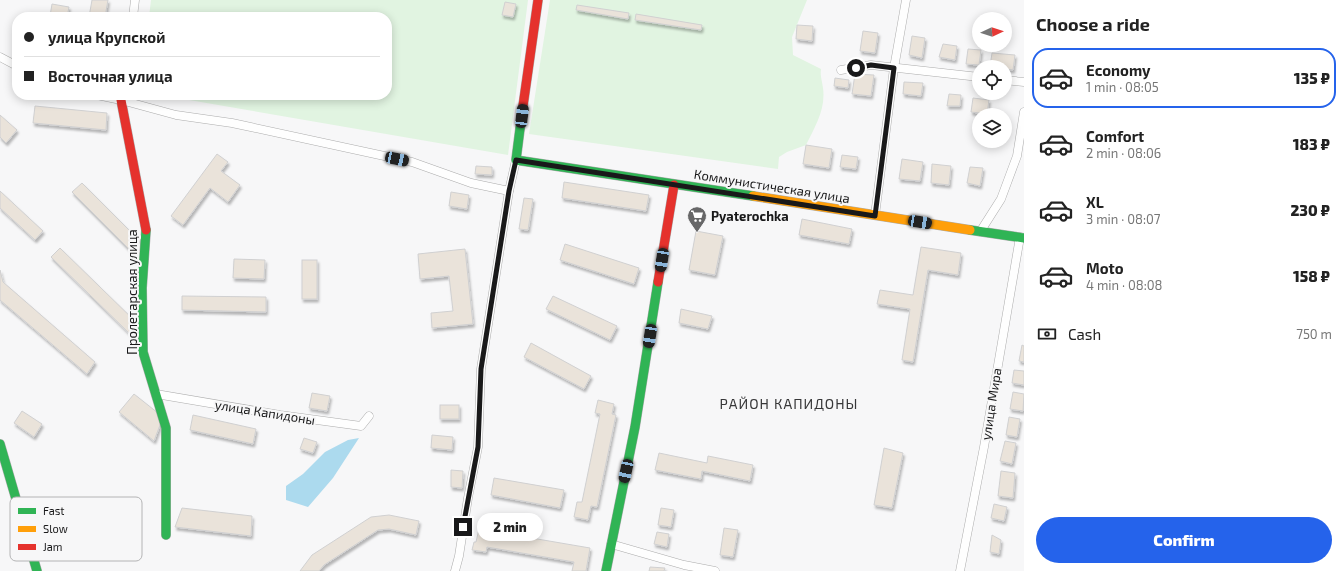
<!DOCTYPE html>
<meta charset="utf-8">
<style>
body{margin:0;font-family:"Exo 2",sans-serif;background:#f2f2f2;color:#222;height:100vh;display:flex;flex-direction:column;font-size:15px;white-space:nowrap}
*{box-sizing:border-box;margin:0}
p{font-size:13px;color:#767676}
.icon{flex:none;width:22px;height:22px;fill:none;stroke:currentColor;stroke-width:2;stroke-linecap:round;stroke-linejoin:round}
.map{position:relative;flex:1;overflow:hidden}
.side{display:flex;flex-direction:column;background:#fff;width:320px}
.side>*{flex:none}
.hud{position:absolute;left:12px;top:12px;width:380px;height:88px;border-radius:16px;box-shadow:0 2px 10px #0003;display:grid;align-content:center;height:88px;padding:0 12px;background:#fff}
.needle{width:26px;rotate:86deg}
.buttons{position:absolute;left:972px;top:12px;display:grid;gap:8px}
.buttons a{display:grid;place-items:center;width:40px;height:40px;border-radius:50%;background:#fff;box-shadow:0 2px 10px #0003;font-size:20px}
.end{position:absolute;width:18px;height:18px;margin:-9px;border:5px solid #19191a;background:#fff;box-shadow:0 0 0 2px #fff}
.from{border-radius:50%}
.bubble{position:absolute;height:28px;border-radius:14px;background:#fff;box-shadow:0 2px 10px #0003;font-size:13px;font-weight:800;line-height:28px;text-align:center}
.car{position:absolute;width:12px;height:24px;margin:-12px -6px;border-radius:5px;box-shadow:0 0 3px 1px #0007;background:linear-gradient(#222 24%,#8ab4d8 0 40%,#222 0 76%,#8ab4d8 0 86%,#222 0)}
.hud b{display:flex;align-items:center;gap:14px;height:38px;font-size:15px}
.hud b+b{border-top:1px solid #e0e0e0}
.hud i{width:10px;height:10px;background:#222}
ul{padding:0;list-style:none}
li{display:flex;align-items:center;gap:12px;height:60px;margin:0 8px 6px;padding:0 4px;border:2px solid transparent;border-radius:16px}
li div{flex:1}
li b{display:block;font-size:15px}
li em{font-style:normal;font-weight:800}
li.selected{border-color:#2563eb}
li>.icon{width:36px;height:36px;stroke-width:1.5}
h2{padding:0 12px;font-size:18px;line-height:48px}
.pay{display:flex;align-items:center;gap:10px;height:44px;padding:0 12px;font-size:15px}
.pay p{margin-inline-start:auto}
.cta{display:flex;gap:8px;margin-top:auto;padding:8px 12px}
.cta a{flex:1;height:46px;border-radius:24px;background:#2563eb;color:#fff;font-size:16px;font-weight:800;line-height:46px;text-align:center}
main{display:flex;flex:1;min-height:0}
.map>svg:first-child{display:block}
.green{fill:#e1f4e1}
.water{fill:#acdaee}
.building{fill:#eae3da;stroke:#d0d0d1;filter:url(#shadow)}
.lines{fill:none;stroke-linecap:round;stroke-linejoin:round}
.street-casing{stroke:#acacac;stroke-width:9}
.fast-casing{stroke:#acacac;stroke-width:10}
.slow-casing{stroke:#acacac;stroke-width:10}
.jam-casing{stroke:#acacac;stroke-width:10}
.street{stroke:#fefefe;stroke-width:8}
.fast{stroke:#30b455;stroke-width:9}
.slow{stroke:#ff9f0a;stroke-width:9}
.jam{stroke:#e5322d;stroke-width:9}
.route{stroke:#19191a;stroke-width:5}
.labels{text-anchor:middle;stroke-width:4;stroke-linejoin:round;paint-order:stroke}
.street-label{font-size:13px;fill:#19191a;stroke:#f7f7f8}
.poi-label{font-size:13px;font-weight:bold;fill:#19191a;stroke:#f7f7f8;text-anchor:start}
.neighbourhood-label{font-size:14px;letter-spacing:1px;fill:#373738;stroke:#f7f7f8}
.key{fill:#f7f7f8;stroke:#b4b4b5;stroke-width:1}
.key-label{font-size:11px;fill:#19191a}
</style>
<main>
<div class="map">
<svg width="1024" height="571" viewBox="0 0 1024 571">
<defs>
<filter id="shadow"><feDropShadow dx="1.5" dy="3" stdDeviation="1" flood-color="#0004"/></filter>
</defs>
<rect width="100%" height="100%" fill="#f7f7f8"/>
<g class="green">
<polygon points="151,0 528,0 508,155 160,95 387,95 387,17 149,17"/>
<path d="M550,0H807L792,37L793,55L821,69C820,76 822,80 823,88C826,109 815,127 806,145L787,152L779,157L778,169L529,134Z"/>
</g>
<polygon class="water" points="359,438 333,478 308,507 286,500 286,486 303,474 325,452 348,440"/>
<g class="building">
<polygon points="92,0 108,0 105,17 89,17"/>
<polygon points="505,2 516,4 513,17 502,15"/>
<polygon points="52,4 69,7 67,17 50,16"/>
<polygon points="577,5 629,13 628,19 576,10"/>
<polygon points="636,14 702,25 701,30 635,20"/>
<polygon points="797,25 813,26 812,41 796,39"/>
<polygon points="863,31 878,33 875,53 860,51"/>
<polygon points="912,36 925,38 922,58 909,55"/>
<polygon points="943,44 957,46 955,60 939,57"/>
<polygon points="968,49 981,50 979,65 966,64"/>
<polygon points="992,53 1015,55 1013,70 1005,69 1005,67 990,67"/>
<polygon points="855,74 874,75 871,96 852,94"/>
<polygon points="835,78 849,80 848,88 834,86"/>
<polygon points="904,82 923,83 921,96 903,94"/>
<polygon points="949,94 961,95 960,106 947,106"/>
<polygon points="973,98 989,100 987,114 971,112"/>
<polygon points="35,106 107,113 106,130 33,123"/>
<polygon points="0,115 17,130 6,143 0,137"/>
<polygon points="806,145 832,149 829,168 803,164"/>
<polygon points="217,154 228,162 221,171 240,185 228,202 210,188 183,225 171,216"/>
<polygon points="842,155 858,157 856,169 840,167"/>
<polygon points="902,159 923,162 920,181 899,179"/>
<polygon points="932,164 951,166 949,185 931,183"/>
<polygon points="476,166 492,167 492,175 475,174"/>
<polygon points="970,167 983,168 980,186 967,183"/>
<polygon points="564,182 649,195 646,211 562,198"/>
<polygon points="82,183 138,239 129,249 72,192"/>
<polygon points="0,191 43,231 35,240 0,208"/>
<polygon points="451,192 469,195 467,209 449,206"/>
<polygon points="524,198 533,199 528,230 519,229"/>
<polygon points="802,219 852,229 849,244 799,235"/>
<polygon points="696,231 723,236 715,275 689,270"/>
<polygon points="565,244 639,268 634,284 560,260"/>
<polygon points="921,247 961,253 958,275 928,270 913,362 902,360 910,309 877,304 880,290 913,295"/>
<polygon points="60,248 139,325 130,334 51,257"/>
<polygon points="465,249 473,324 432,328 431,313 453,311 449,276 420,279 418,254"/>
<polygon points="234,259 265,260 264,279 233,278"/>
<rect x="302" y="260" width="15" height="39"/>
<polygon points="0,270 3,282 95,362 87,374 0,300"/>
<polygon points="182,296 266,297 266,312 182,310"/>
<polygon points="553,296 617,326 610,340 546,309"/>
<polygon points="681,309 712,316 708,329 679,323"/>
<polygon points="531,343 591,376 584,389 524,357"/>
<polygon points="1022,345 1024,346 1024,362 1019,361"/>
<polygon points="1014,370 1024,371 1024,385 1012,383"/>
<polygon points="1013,392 1024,394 1023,411 1010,409"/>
<polygon points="312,393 330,396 327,411 309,408"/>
<polygon points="134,394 163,417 154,441 119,412"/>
<polygon points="598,400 614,404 612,414 616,415 597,507 591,506 588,520 574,517 577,502 582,502 600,414 595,413"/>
<rect x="440" y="405" width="19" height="14"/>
<polygon points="22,411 42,424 34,437 14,423"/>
<polygon points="193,415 256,429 253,444 190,430"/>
<polygon points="1009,417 1020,419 1017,437 1006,435"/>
<polygon points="432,435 453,437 452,450 431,448"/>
<polygon points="304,438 317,442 313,453 300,449"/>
<polygon points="1005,441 1016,443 1012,464 1000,461"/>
<polygon points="884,448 903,453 892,508 874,505"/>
<polygon points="659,453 707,463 708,456 753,465 750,481 702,471 701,479 655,470"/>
<polygon points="451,470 463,471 462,488 451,487"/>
<polygon points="1001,471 1015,473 1013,498 998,496"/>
<polygon points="494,478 564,490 560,508 491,495"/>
<polygon points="994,504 1007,507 1004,521 991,518"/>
<polygon points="182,508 252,516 251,536 175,527"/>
<polygon points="661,508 674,510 671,527 658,525"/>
<polygon points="389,515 419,521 416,535 389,529 378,530 324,565 319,571 300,571 312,555 371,517"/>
<polygon points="724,528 738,530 733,557 720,555"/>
<polygon points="479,529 590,548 586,571 572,571 574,562 487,547 486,552 472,550 474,542 476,542"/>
<polygon points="657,532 669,534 667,547 654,544"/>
<polygon points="992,535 1001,540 999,554 990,552"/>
<polygon points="650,567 665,568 664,571 649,571"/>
</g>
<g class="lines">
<defs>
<g id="street">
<polyline points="133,17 135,0"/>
<polyline points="0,57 17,66"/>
<polyline points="841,70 871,65 979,77"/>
<polyline points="1005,80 1024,82"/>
<polyline points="97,95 121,100 176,115 232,123 412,162 471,183 509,191"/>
<polyline points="875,215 894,68 906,0"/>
<polyline points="980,232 1001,199 1017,156 1024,112"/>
<polyline points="156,394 280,415 361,426 369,416"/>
<polyline points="611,544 684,565 715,571"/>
<polyline points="455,571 459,556 468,498 478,447 481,369 509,191 516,160"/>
<polyline points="960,571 984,447 1020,237"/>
</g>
<g id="fast">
<polyline points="522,113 516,160 753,196"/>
<polyline points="146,230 142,288 143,352 166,428 166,535"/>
<polyline points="970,230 1024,238"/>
<polyline points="0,444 37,571"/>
<polyline points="606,571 635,427 658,282"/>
</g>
<polyline id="slow" points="753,196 970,230"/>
<g id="jam">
<polyline points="122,95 121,100 146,230"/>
<polyline points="522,113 538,0"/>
<polyline points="658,282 674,185"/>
</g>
</defs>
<use href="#street" class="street-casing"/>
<use href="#fast" class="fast-casing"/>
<use href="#slow" class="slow-casing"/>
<use href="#jam" class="jam-casing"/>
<use href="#street" class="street"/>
<use href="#fast" class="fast"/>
<use href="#slow" class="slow"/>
<use href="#jam" class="jam"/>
</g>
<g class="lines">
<polyline class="route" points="463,527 478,447 481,369 509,191 516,160 875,216 894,68 871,65 856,68"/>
</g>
<defs>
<symbol id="supermarket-pin" viewBox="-11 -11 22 30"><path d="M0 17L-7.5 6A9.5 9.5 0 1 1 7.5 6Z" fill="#676768" stroke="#f7f7f8"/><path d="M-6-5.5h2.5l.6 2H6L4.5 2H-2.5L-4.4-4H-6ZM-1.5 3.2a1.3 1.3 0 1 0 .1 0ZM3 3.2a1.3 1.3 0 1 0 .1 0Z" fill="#fff"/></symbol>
</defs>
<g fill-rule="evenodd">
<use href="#supermarket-pin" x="686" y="205" width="22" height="30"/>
</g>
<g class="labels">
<g class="street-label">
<text transform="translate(772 186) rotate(9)" y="5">Коммунистическая улица</text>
<text transform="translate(132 292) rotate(-90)" y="5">Пролетарская улица</text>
<text transform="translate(991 404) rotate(-81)" y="5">улица Мира</text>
<text transform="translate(265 412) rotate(9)" y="5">улица Капидоны</text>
</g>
<g class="poi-label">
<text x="711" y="221">Pyaterochka</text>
</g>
<g class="neighbourhood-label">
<text x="789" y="409">РАЙОН КАПИДОНЫ</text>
</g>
</g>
<rect x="10" y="497" width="132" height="64" rx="6" class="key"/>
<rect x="18" y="508" width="18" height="6" fill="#30b455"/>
<rect x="18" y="526" width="18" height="6" fill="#ff9f0a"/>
<rect x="18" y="544" width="18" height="6" fill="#e5322d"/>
<g class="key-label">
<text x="43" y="515">Fast</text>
<text x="43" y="533">Slow</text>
<text x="43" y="551">Jam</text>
</g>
</svg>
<div class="buttons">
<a><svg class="needle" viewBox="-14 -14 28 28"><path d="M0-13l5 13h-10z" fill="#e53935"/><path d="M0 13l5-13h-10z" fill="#767676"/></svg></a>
<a><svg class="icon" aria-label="locate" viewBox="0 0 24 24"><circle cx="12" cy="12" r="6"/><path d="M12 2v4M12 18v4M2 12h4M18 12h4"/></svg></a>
<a><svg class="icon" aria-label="layers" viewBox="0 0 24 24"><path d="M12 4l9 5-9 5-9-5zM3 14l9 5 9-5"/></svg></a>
</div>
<i class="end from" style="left:856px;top:68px"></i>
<i class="end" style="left:463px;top:527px"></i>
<div class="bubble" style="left:477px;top:513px;width:66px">2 min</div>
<i class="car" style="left:522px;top:116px;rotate:7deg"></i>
<i class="car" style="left:397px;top:159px;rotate:102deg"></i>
<i class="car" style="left:920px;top:222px;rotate:99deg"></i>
<i class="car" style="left:662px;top:260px;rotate:189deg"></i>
<i class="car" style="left:650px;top:336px;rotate:189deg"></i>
<i class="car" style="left:626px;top:471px;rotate:192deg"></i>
<div class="hud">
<b><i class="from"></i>улица Крупской</b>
<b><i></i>Восточная улица</b>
</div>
</div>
<section class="side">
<h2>Choose a ride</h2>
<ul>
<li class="selected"><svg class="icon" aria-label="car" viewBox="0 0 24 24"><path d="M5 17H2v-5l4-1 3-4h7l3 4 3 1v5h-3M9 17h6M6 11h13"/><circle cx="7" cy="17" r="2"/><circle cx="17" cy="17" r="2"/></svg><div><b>Economy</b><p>1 min · 08:05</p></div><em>135 ₽</em></li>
<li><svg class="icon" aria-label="car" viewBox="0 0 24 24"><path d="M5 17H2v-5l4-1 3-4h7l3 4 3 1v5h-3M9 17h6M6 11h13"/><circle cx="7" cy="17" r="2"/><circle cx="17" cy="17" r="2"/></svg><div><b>Comfort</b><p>2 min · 08:06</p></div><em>183 ₽</em></li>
<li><svg class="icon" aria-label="car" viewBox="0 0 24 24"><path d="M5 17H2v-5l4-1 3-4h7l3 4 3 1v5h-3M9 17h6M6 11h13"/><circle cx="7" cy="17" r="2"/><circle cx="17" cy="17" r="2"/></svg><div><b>XL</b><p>3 min · 08:07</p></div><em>230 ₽</em></li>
<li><svg class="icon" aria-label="car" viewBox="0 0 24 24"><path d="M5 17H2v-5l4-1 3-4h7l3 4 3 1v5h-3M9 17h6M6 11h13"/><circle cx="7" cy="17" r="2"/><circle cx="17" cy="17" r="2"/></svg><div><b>Moto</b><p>4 min · 08:08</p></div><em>158 ₽</em></li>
</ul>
<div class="pay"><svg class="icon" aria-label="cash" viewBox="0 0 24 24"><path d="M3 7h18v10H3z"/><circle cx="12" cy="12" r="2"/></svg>Cash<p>750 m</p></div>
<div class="cta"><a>Confirm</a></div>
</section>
</main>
